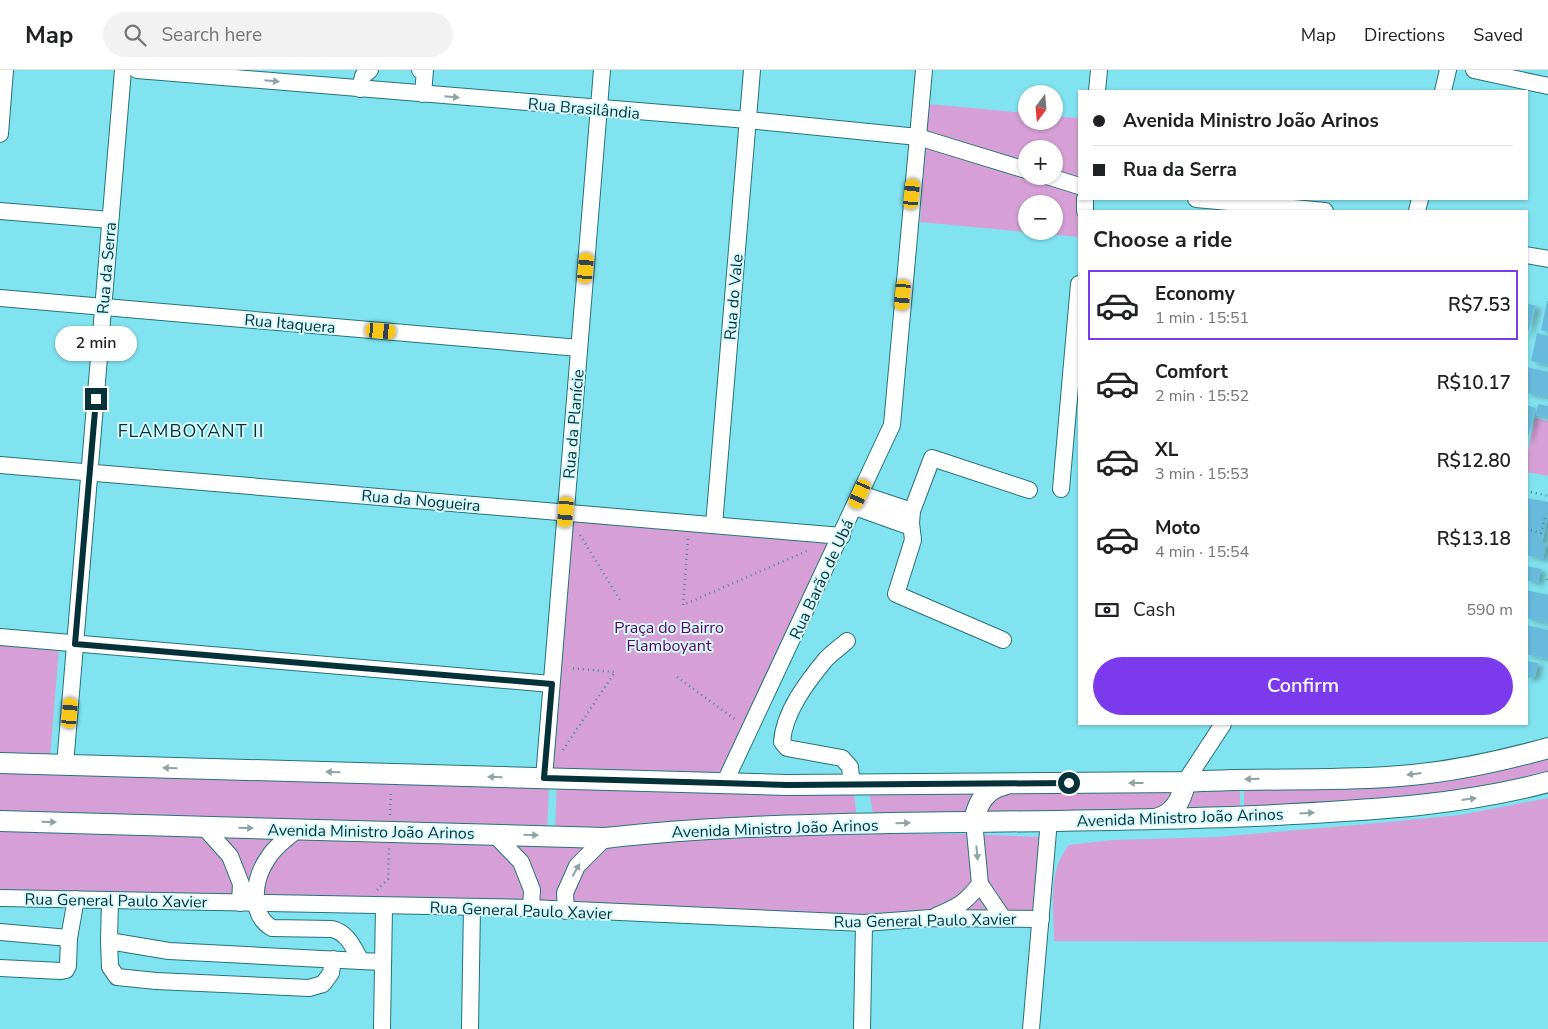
<!DOCTYPE html>
<meta charset="utf-8">
<style>
body{margin:0;font-family:"Nunito Sans",sans-serif;background:#f2f2f2;color:#202124;height:100vh;display:flex;flex-direction:column;font-size:19px;white-space:nowrap}
*{box-sizing:border-box;margin:0}
p{font-size:16px;color:#757577}
.icon{flex:none;width:28px;height:28px;fill:none;stroke:currentColor;stroke-width:2;stroke-linecap:round;stroke-linejoin:round}
.map{position:relative;flex:1;overflow:hidden}
.details{position:absolute;left:1078px;top:140px;width:450px;height:515px;display:flex;flex-direction:column;background:#fff;border-radius:0px;box-shadow:0 1px 4px #0004}
.details>*{flex:none}
.top-card{position:absolute;left:1078px;top:20px;width:450px;height:110px;border-radius:0px;box-shadow:0 1px 4px #0004;display:grid;align-content:center;height:110px;padding:0 15px;background:#fff}
.needle{width:32px;rotate:196deg}
.tools{position:absolute;left:1018px;top:15px;display:grid;gap:10px}
.tools a{display:grid;place-items:center;width:45px;height:45px;border-radius:50%;background:#fff;box-shadow:0 1px 4px #0004;font-size:25px}
.end{position:absolute;width:22px;height:22px;margin:-11px;border:6px solid #043238;background:#fff;box-shadow:0 0 0 2px #fff}
.from{border-radius:50%}
.bubble{position:absolute;height:35px;border-radius:18px;background:#fff;box-shadow:0 1px 4px #0004;font-size:16px;font-weight:600;line-height:35px;text-align:center}
.car{position:absolute;width:15px;height:30px;margin:-15px -8px;border-radius:6px;box-shadow:0 0 4px 1px #0007;background:linear-gradient(#f5c518 24%,#345 0 40%,#f5c518 0 76%,#345 0 86%,#f5c518 0)}
.top-card b{display:flex;align-items:center;gap:18px;height:48px;font-size:19px}
.top-card b+b{border-top:1px solid #e0e0e0}
.top-card i{width:12px;height:12px;background:#202124}
ul{padding:0;list-style:none}
li{display:flex;align-items:center;gap:15px;height:70px;margin:0 10px 8px;padding:0 5px;border:2px solid transparent;border-radius:0px}
li div{flex:1}
li b{display:block;font-size:19px}
li em{font-style:normal;font-weight:600}
li.current{border-color:#7c3aed}
li>.icon{width:45px;height:45px;stroke-width:1.5}
h2{padding:0 15px;font-size:22px;line-height:60px}
.pay{display:flex;align-items:center;gap:12px;height:55px;padding:0 15px;font-size:19px}
.pay p{margin-inline-start:auto}
.cta{display:flex;gap:10px;margin-top:auto;padding:10px 15px}
.cta a{flex:1;height:58px;border-radius:30px;background:#7c3aed;color:#fff;font-size:20px;font-weight:600;line-height:58px;text-align:center}
header{display:flex;align-items:center;gap:30px;box-sizing:border-box;height:70px;padding:0 25px;background:#fff;border-bottom:1px solid #e0e0e0}
header strong{font-size:24px}
nav{display:flex;gap:28px;margin-inline-start:auto;font-size:18px}
.search{width:350px;height:45px;background:#f2f2f2;display:flex;align-items:center;gap:12px;box-sizing:border-box;padding:0 18px;border-radius:28px;color:#757577;font-size:19px}
.map>svg:first-child{display:block}
.green{fill:#d6a0d6;fill-rule:evenodd}
.building{fill:#67badc;filter:url(#shadow)}
.lines{fill:none;stroke-linecap:round;stroke-linejoin:round}
.minor-casing{stroke:#23737c;stroke-width:18}
.major-casing{stroke:#23737c;stroke-width:22}
.path{stroke:#428a94;stroke-width:2.5;stroke-dasharray:1 4;stroke-linecap:butt}
.minor{stroke:#fff;stroke-width:16}
.major{stroke:#fff;stroke-width:20}
.oneway{fill:#8ea3a5}
.route{stroke:#043238;stroke-width:6}
.labels{text-anchor:middle;stroke-width:4;stroke-linejoin:round;paint-order:stroke}
.street-label{font-size:16px;fill:#043238;stroke:#d6faff}
.park-label{font-size:16px;fill:#5d0660;stroke:#d6faff}
.neighbourhood-label{font-size:18px;letter-spacing:1px;fill:#043238;stroke:#d6faff}
</style>
<header>
<strong>Map</strong>
<div class="search"><svg class="icon" aria-label="search" viewBox="0 0 24 24"><circle cx="10" cy="10" r="6"/><path d="M15 15l6 6"/></svg>Search here</div>
<nav><a>Map</a><a>Directions</a><a>Saved</a></nav>
</header>
<div class="map">
<svg width="1548" height="959" viewBox="0 0 1548 959">
<defs>
<filter id="shadow"><feDropShadow dx="5.5" dy="3" stdDeviation="2.5" flood-color="#0004"/></filter>
</defs>
<rect width="100%" height="100%" fill="#81e3f0"/>
<g class="green">
<path d="M929,34L1026,43V51H1054V46L1079,48V167L920,152ZM1026,79H1054V106H1026ZM1026,134H1054V161H1026Z"/>
<polygon points="1535,348 1548,351 1548,406 1526,402 1526,391"/>
<polygon points="566,442 842,466 724,714 544,708"/>
<polygon points="0,573 59,578 50,689 0,688"/>
<polygon points="1548,680 1548,710 1520,718 1244,744 1244,716"/>
<polygon points="0,702 549,716 547,760 0,742"/>
<polygon points="557,711 854,724 857,750 555,764"/>
<polygon points="1240,716 1240,743 874,748 869,722"/>
<path d="M1548,728V872L1054,871C1054,839 1047,801 1069,775L1113,770L1218,767L1379,753L1460,745Z"/>
<polygon points="0,757 302,767 395,773 804,763 963,764 1042,767 1032,844 857,846 364,826 264,827 0,822"/>
</g>
<g class="building">
<polygon points="1547,231 1548,231 1548,262 1541,260"/>
<polygon points="1526,233 1536,236 1527,265 1526,265"/>
<polygon points="1537,263 1548,266 1548,295 1531,291"/>
<polygon points="1527,297 1548,302 1548,327 1526,323"/>
<polygon points="1538,334 1548,336 1548,347 1536,345"/>
<polygon points="1526,335 1536,338 1527,370 1526,370"/>
<polygon points="1526,428 1548,432 1548,445 1542,473 1546,474 1543,489 1526,485"/>
<polygon points="1526,496 1541,499 1538,513 1526,510"/>
<polygon points="1526,520 1548,525 1548,553 1526,548"/>
<polygon points="1526,555 1548,560 1548,589 1526,584"/>
<polygon points="1526,591 1538,593 1535,606 1526,609"/>
</g>
<g class="lines">
<defs>
<g id="minor">
<polyline points="137,0 748,50 918,67 1026,100"/>
<polyline points="420,0 425,0 423,24"/>
<polyline points="1474,0 1548,16"/>
<polyline points="360,19 363,6 370,0"/>
<polyline points="1097,21 1099,0"/>
<polyline points="1443,21 1448,0"/>
<polyline points="0,64 5,0"/>
<polyline points="1047,106 1079,116"/>
<polyline points="1196,129 1325,141"/>
<polyline points="0,141 110,150"/>
<polyline points="1085,141 1085,129"/>
<polyline points="1417,141 1420,129"/>
<polyline points="1526,185 1548,189"/>
<polyline points="0,228 579,278"/>
<polyline points="0,395 842,466"/>
<polyline points="1061,419 1079,214"/>
<polyline points="861,424 912,441 932,388 1029,420"/>
<polyline points="855,437 911,457"/>
<polyline points="912,441 911,453 913,470 896,524 1003,570"/>
<polyline points="714,455 752,0"/>
<polyline points="0,567 551,614"/>
<path d="M847,571C840,577 832,583 826,589C807,612 784,642 782,672L787,678L842,688L850,697L852,716"/>
<polyline points="65,695 123,0"/>
<polyline points="544,708 602,0"/>
<polyline points="1185,712 1223,654"/>
<polyline points="724,714 892,355 924,0"/>
<polyline points="974,751 980,814 1003,848"/>
<polyline points="203,756 230,786 241,814 240,833"/>
<path d="M296,760C287,769 274,777 268,788C254,808 248,844 272,858L332,859C348,863 353,877 361,891L383,892"/>
<polyline points="494,764 521,792 532,820 531,838"/>
<polyline points="0,828 531,838 864,853 931,848 1041,849"/>
<polyline points="566,841 565,823 577,796 605,768"/>
<path d="M936,846C959,836 964,834 980,814"/>
<polyline points="0,862 69,868"/>
<polyline points="109,871 110,830"/>
<polyline points="333,889 331,903 323,914 309,918 156,911 117,907 110,897 109,871 169,881 361,891"/>
<polyline points="0,898 61,901 66,900 68,896 69,868 76,829"/>
<polyline points="382,959 384,836"/>
<polyline points="470,959 472,837"/>
<polyline points="862,959 864,853"/>
<polyline points="1031,959 1049,750"/>
</g>
<g id="major">
<path d="M0,693L787,715L1185,712C1252,708 1319,711 1387,707C1441,704 1495,693 1548,678"/>
<path d="M1155,749C1174,745 1182,730 1185,712"/>
<path d="M0,751L605,768C700,757 795,755 890,753C1018,751 1147,751 1275,745C1367,740 1459,736 1548,712"/>
<path d="M974,751C977,734 985,719 1004,715"/>
</g>
</defs>
<use href="#minor" class="minor-casing"/>
<use href="#major" class="major-casing"/>
<g class="path">
<polyline points="1526,421 1548,426"/>
<polyline points="1526,459 1541,463 1545,448 1548,449"/>
<polyline points="580,465 620,530"/>
<polyline points="688,469 683,535 809,480"/>
<polyline points="1547,510 1548,506"/>
<polyline points="677,607 736,650"/>
<polyline points="563,680 615,602 569,598"/>
<polyline points="390,745 391,720"/>
<polyline points="377,820 388,809 389,778"/>
</g>
<use href="#minor" class="minor"/>
<use href="#major" class="major"/>
</g>
<defs><path id="oneway-solid" d="M-6-.8H1V-3.2L6.5 0L1 3.2V.8H-6Z" transform="scale(1.25)"/></defs>
<g class="oneway">
<use href="#oneway-solid" transform="translate(272 11) rotate(5)"/>
<use href="#oneway-solid" transform="translate(452 27) rotate(5)"/>
<use href="#oneway-solid" transform="translate(170 698) rotate(-178)"/>
<use href="#oneway-solid" transform="translate(333 702) rotate(-178)"/>
<use href="#oneway-solid" transform="translate(1414 704) rotate(173)"/>
<use href="#oneway-solid" transform="translate(495 707) rotate(-178)"/>
<use href="#oneway-solid" transform="translate(1252 709) rotate(179)"/>
<use href="#oneway-solid" transform="translate(1136 713) rotate(180)"/>
<use href="#oneway-solid" transform="translate(1469 729) rotate(-7)"/>
<use href="#oneway-solid" transform="translate(1307 743) rotate(-3)"/>
<use href="#oneway-solid" transform="translate(49 752) rotate(2)"/>
<use href="#oneway-solid" transform="translate(903 753) rotate(-1)"/>
<use href="#oneway-solid" transform="translate(246 758) rotate(2)"/>
<use href="#oneway-solid" transform="translate(531 765) rotate(2)"/>
<use href="#oneway-solid" transform="translate(977 783) rotate(85)"/>
<use href="#oneway-solid" transform="translate(576 800) rotate(-61)"/>
</g>
<g class="lines">
<polyline class="route" points="96,329 75,574 552,614 544,708 787,715 1069,713"/>
</g>
<g class="labels">
<g class="street-label">
<text transform="translate(584 38) rotate(5)" y="6">Rua Brasilândia</text>
<text transform="translate(106 198) rotate(-85)" y="6">Rua da Serra</text>
<text transform="translate(733 227) rotate(-85)" y="6">Rua do Vale</text>
<text transform="translate(290 253) rotate(5)" y="6">Rua Itaquera</text>
<text transform="translate(573 354) rotate(-85)" y="6">Rua da Planície</text>
<text transform="translate(421 430) rotate(5)" y="6">Rua da Nogueira</text>
<text transform="translate(821 509) rotate(-65)" y="6">Rua Barão de Ubá</text>
<text transform="translate(1180 747) rotate(-2)" y="6">Avenida Ministro João Arinos</text>
<text transform="translate(775 758) rotate(-2)" y="6">Avenida Ministro João Arinos</text>
<text transform="translate(371 761) rotate(1)" y="6">Avenida Ministro João Arinos</text>
<text transform="translate(116 830) rotate(1)" y="6">Rua General Paulo Xavier</text>
<text transform="translate(521 840) rotate(2)" y="6">Rua General Paulo Xavier</text>
<text transform="translate(925 850) rotate(-1)" y="6">Rua General Paulo Xavier</text>
</g>
<g class="park-label">
<text x="669" y="563">Praça do Bairro<tspan x="669" dy="18">Flamboyant</tspan></text>
</g>
<g class="neighbourhood-label">
<text x="191" y="367">FLAMBOYANT II</text>
</g>
</g>
</svg>
<div class="tools">
<a><svg class="needle" viewBox="-14 -14 28 28"><path d="M0-13l5 13h-10z" fill="#e53935"/><path d="M0 13l5-13h-10z" fill="#757577"/></svg></a>
<a>+</a>
<a>−</a>
</div>
<i class="end from" style="left:1069px;top:713px"></i>
<i class="end" style="left:96px;top:329px"></i>
<div class="bubble" style="left:55px;top:256px;width:82px">2 min</div>
<i class="car" style="left:912px;top:124px;rotate:6deg"></i>
<i class="car" style="left:586px;top:198px;rotate:5deg"></i>
<i class="car" style="left:903px;top:225px;rotate:185deg"></i>
<i class="car" style="left:381px;top:261px;rotate:95deg"></i>
<i class="car" style="left:860px;top:424px;rotate:204deg"></i>
<i class="car" style="left:566px;top:442px;rotate:185deg"></i>
<i class="car" style="left:70px;top:643px;rotate:5deg"></i>
<div class="top-card">
<b><i class="from"></i>Avenida Ministro João Arinos</b>
<b><i></i>Rua da Serra</b>
</div>
<section class="details">
<h2>Choose a ride</h2>
<ul>
<li class="current"><svg class="icon" aria-label="car" viewBox="0 0 24 24"><path d="M5 17H2v-5l4-1 3-4h7l3 4 3 1v5h-3M9 17h6M6 11h13"/><circle cx="7" cy="17" r="2"/><circle cx="17" cy="17" r="2"/></svg><div><b>Economy</b><p>1 min · 15:51</p></div><em>R$7.53</em></li>
<li><svg class="icon" aria-label="car" viewBox="0 0 24 24"><path d="M5 17H2v-5l4-1 3-4h7l3 4 3 1v5h-3M9 17h6M6 11h13"/><circle cx="7" cy="17" r="2"/><circle cx="17" cy="17" r="2"/></svg><div><b>Comfort</b><p>2 min · 15:52</p></div><em>R$10.17</em></li>
<li><svg class="icon" aria-label="car" viewBox="0 0 24 24"><path d="M5 17H2v-5l4-1 3-4h7l3 4 3 1v5h-3M9 17h6M6 11h13"/><circle cx="7" cy="17" r="2"/><circle cx="17" cy="17" r="2"/></svg><div><b>XL</b><p>3 min · 15:53</p></div><em>R$12.80</em></li>
<li><svg class="icon" aria-label="car" viewBox="0 0 24 24"><path d="M5 17H2v-5l4-1 3-4h7l3 4 3 1v5h-3M9 17h6M6 11h13"/><circle cx="7" cy="17" r="2"/><circle cx="17" cy="17" r="2"/></svg><div><b>Moto</b><p>4 min · 15:54</p></div><em>R$13.18</em></li>
</ul>
<div class="pay"><svg class="icon" aria-label="cash" viewBox="0 0 24 24"><path d="M3 7h18v10H3z"/><circle cx="12" cy="12" r="2"/></svg>Cash<p>590 m</p></div>
<div class="cta"><a>Confirm</a></div>
</section>
</div>
